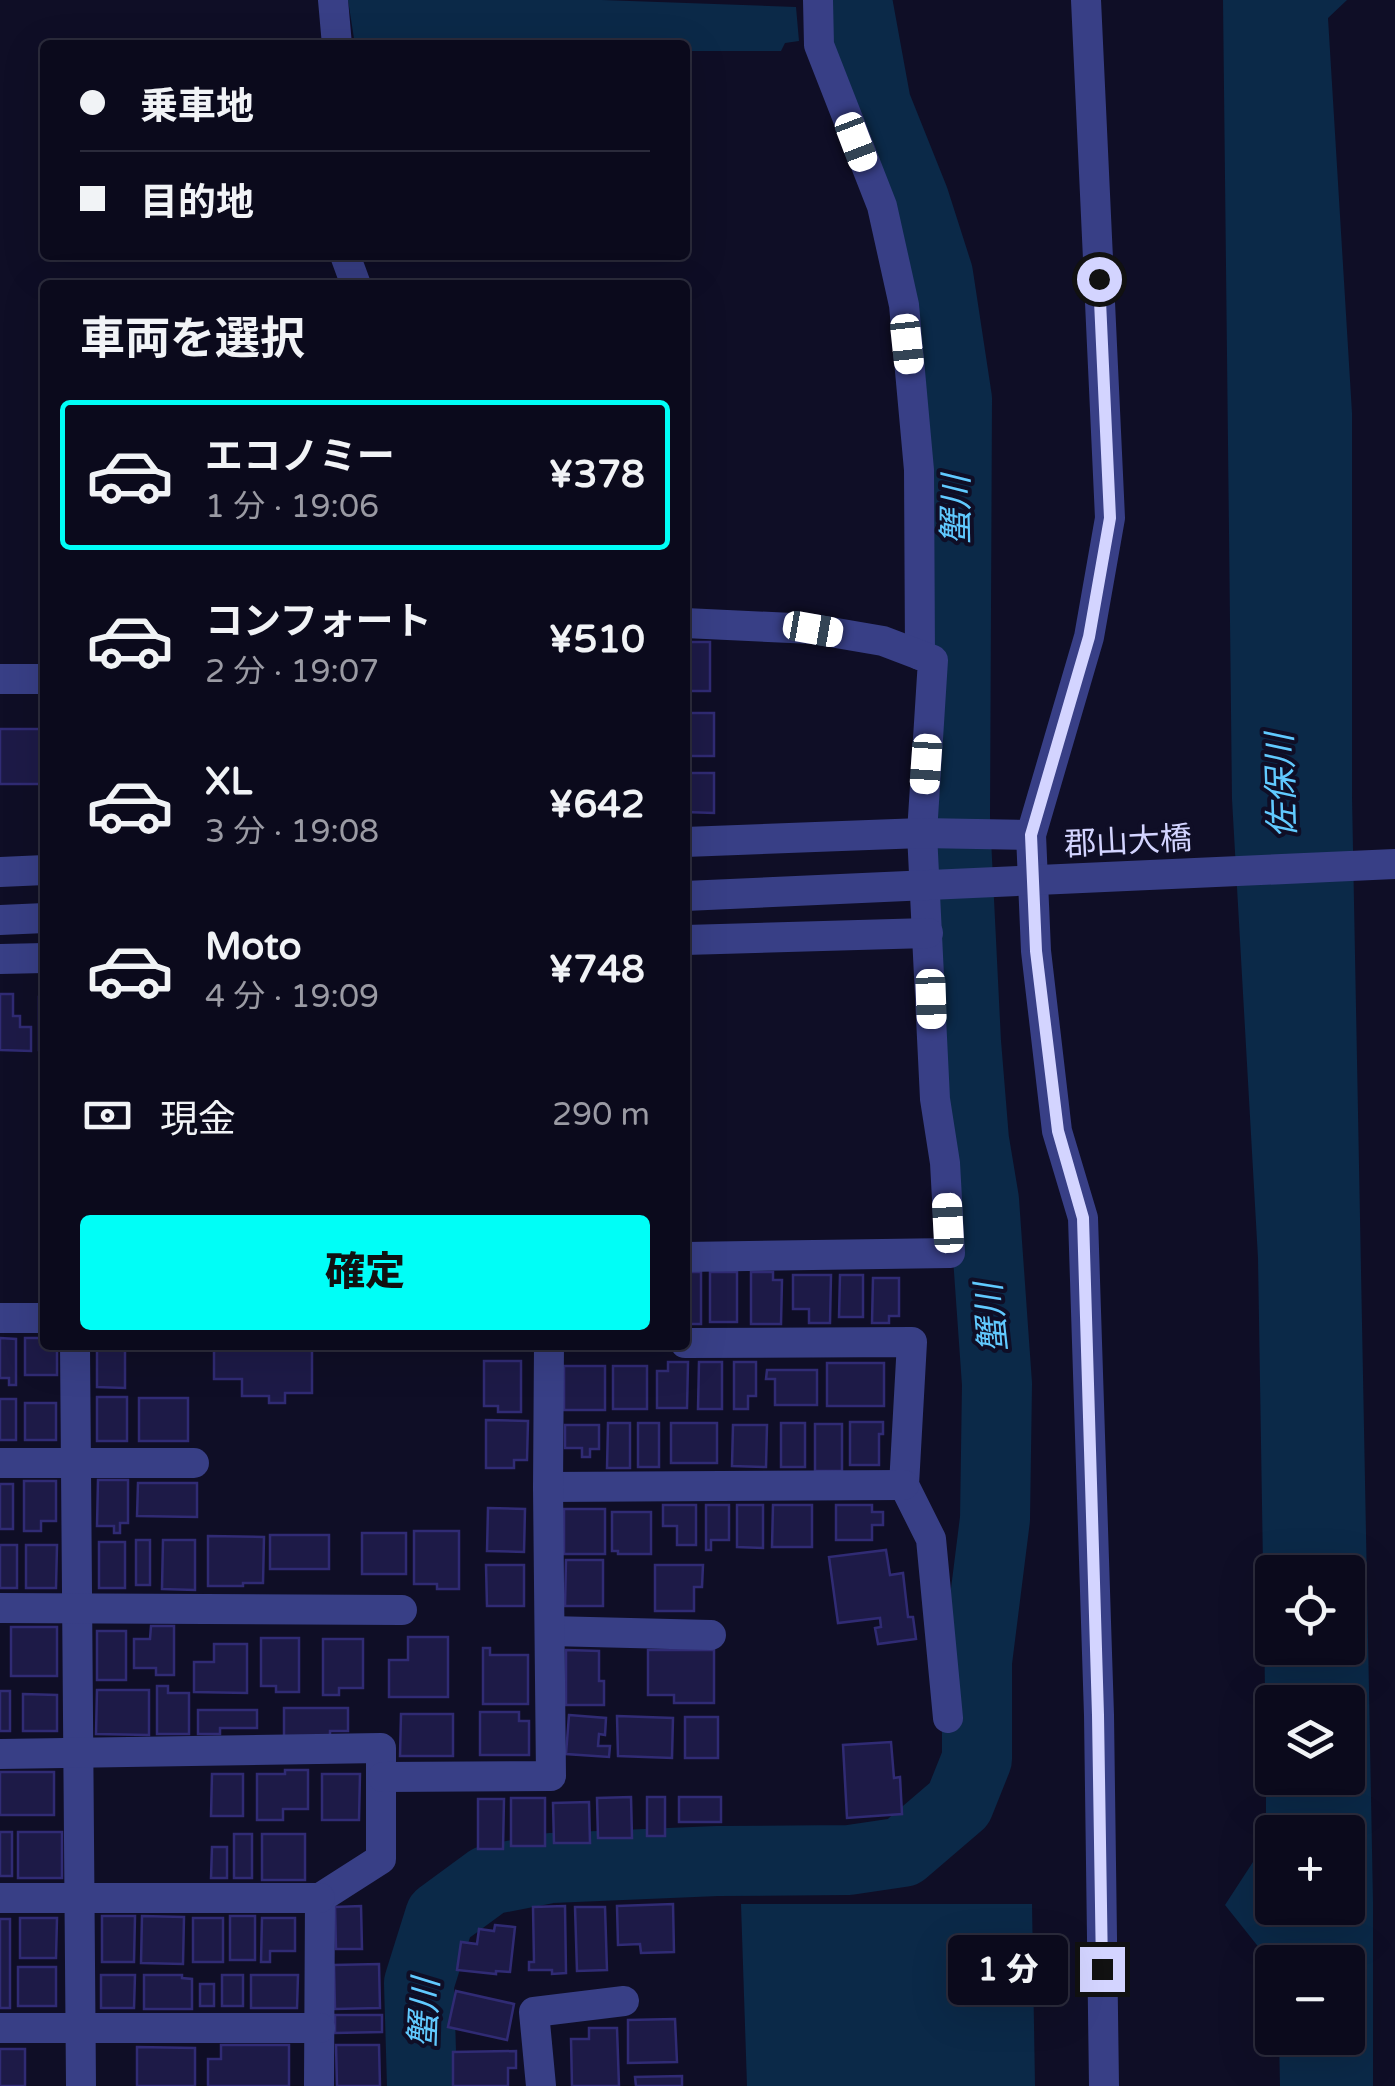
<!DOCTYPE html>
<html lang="ja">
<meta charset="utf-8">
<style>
body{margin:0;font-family:"Varela Round","Noto Sans JP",sans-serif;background:#191829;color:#f1f3f6;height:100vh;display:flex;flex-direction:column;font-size:38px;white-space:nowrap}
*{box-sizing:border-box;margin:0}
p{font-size:32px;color:#9a9aa3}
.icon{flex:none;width:55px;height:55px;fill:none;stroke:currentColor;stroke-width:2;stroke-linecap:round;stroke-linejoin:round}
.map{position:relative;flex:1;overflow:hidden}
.panel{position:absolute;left:40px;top:280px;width:650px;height:1070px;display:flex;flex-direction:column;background:#0b0a1c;border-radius:10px;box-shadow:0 10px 40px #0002,0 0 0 2px #2b2b3b}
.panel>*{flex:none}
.guide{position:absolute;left:40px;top:40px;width:650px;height:220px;border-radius:10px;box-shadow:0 10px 40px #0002,0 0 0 2px #2b2b3b;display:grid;align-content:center;height:220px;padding:0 40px;background:#0b0a1c}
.fabs{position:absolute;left:1255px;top:1555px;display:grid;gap:20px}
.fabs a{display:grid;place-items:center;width:110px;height:110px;border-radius:10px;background:#0b0a1c;box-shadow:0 10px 40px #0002,0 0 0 2px #2b2b3b;font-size:50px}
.end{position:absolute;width:45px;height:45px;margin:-22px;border:12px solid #d3d4ff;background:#111;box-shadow:0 0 0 5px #111}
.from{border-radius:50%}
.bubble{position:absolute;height:70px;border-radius:10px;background:#0b0a1c;box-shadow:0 10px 40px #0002,0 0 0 2px #2b2b3b;font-size:32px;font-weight:800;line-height:70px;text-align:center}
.car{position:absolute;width:30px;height:60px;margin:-30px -15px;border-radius:12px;box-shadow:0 0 8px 2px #0007;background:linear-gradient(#fff 24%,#345 0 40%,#fff 0 76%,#345 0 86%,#fff 0)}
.guide b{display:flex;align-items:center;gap:35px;height:95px;font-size:38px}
.guide b+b{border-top:2px solid #2b2b3b}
.guide i{width:25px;height:25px;background:#f1f3f6}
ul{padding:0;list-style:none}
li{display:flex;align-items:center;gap:30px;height:150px;margin:0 20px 15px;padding:0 20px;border:5px solid transparent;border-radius:10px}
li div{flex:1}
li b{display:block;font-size:38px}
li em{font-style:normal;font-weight:800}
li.active{border-color:#00fef7}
li>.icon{width:90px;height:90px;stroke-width:1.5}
h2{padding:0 40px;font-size:45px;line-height:120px}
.pay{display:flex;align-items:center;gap:25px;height:110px;padding:0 40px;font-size:38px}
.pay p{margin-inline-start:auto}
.button{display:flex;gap:20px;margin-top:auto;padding:20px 40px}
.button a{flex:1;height:115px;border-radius:10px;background:#00fef7;color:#111;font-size:40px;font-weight:800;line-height:115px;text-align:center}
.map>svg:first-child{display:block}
.water{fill:#0b2948;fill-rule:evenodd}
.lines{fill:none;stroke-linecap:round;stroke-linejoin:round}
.river{stroke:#0b2948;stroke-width:70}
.building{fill:#1d1a47;stroke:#302b74;stroke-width:2.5}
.minor{stroke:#383f86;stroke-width:30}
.minor-bridge{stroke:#383f86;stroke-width:30}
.route{stroke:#d3d4ff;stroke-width:12}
.labels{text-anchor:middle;stroke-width:8;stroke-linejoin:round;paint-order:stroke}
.street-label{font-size:32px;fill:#d3d4ff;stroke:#0f0e26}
.water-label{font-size:35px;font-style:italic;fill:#61caff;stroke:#0f0e26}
</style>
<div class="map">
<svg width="1395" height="2086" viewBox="0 0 1395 2086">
<rect width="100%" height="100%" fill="#0f0e26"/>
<g class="water">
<polygon points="348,0 602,0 796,7 799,41 785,43 781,51 685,51 685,45 355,45"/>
<path d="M1223,0H1347L1328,18L1352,413V797L1373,1902V2086H1280L1279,2038H1348V1962L1272,1964L1225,1905L1266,1842V1751L1258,1258L1232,799ZM1272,1572H1348V1648H1272ZM1272,1702H1348V1778H1272ZM1272,1832H1348V1908H1272Z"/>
<polygon points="741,1904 1032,1904 1035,2086 747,2086"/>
</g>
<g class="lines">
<polyline class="river" points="422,2086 419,1983 440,1916 489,1880 551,1868 717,1861 849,1860 903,1852 959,1804 977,1759 977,1662 995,1519 997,1384 984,1200 974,1140 966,1042 955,819 957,399 938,274 914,199 876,104 857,0"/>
</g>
<g class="building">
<rect x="685" y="642" width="25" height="49"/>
<rect x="685" y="713" width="29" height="43"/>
<rect x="0" y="729" width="45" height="55"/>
<polygon points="685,773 714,773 714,813 685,812"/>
<polygon points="0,994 13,994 13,1016 20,1016 20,1027 31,1027 31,1051 0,1050"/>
<rect x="39" y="997" width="6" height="53"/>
<rect x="685" y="1272" width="16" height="52"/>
<rect x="710" y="1272" width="27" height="50"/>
<polygon points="751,1272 773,1272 773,1280 782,1280 781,1324 751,1324"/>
<polygon points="793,1275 831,1275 830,1323 809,1323 809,1309 793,1309"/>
<polygon points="840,1275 863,1275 863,1317 839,1317"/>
<polygon points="873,1278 899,1278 899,1316 889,1316 889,1323 872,1323"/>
<polygon points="0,1338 16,1339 16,1385 9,1385 9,1378 0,1378"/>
<polygon points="25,1338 42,1338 42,1346 57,1346 57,1375 25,1375"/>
<polygon points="97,1345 125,1345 125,1388 97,1387"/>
<polygon points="214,1345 312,1345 312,1393 285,1393 285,1403 269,1403 269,1396 242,1396 242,1379 214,1379"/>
<polygon points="484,1361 521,1361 521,1412 498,1412 498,1406 484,1406"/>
<polygon points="668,1362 688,1362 687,1408 657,1408 657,1371 668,1371"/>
<polygon points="699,1362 722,1362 722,1409 698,1409"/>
<polygon points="734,1362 756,1362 756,1396 748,1396 748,1409 734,1409"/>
<rect x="827" y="1363" width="57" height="43"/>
<rect x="564" y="1366" width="41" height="44"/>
<rect x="613" y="1366" width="34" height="43"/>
<polygon points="767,1370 817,1370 817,1405 775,1405 775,1379 766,1379"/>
<rect x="97" y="1397" width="30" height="44"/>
<rect x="139" y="1398" width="49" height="43"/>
<rect x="0" y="1399" width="16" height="41"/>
<rect x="25" y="1403" width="31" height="37"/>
<polygon points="486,1420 528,1421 527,1460 514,1460 514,1468 486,1468"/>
<polygon points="850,1422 883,1422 883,1434 879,1434 879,1465 850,1465"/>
<polygon points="608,1423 630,1423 630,1468 607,1468"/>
<rect x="638" y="1423" width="21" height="44"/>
<rect x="671" y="1423" width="46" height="40"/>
<rect x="781" y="1423" width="24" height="44"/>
<rect x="815" y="1424" width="27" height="47"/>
<polygon points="565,1425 599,1425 599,1449 590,1449 590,1457 582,1457 582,1448 565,1448"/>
<polygon points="733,1425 767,1425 766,1467 732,1466"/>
<polygon points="98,1480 128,1480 128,1523 120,1523 120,1533 114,1533 114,1526 97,1526"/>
<polygon points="24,1481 56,1481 56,1521 41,1521 41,1531 24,1531"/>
<polygon points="138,1483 197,1483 197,1517 137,1516"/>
<rect x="0" y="1484" width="13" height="45"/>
<polygon points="663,1505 696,1505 696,1545 677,1545 677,1526 663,1526"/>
<polygon points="706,1505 729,1505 729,1540 711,1540 711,1550 706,1550"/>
<polygon points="737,1505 763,1505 763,1548 737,1547"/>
<polygon points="773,1505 812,1505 812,1547 772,1547"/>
<polygon points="836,1505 872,1505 872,1512 883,1512 883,1525 872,1525 872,1540 836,1540"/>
<polygon points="488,1508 525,1509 524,1552 487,1551"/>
<rect x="564" y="1509" width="41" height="45"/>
<polygon points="612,1512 651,1512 651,1554 618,1554 618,1551 612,1551"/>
<polygon points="414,1531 459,1531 459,1589 437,1589 437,1584 414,1584"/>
<rect x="362" y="1533" width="44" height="41"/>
<rect x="270" y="1535" width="59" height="34"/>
<polygon points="208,1536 264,1537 263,1583 243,1583 243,1586 208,1586"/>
<rect x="136" y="1540" width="14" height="45"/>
<polygon points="163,1540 195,1540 195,1590 162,1589"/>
<rect x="99" y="1542" width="26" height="46"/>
<rect x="0" y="1545" width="17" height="43"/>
<polygon points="26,1545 57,1545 56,1588 26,1588"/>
<polygon points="886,1550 890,1575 903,1573 908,1617 913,1617 916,1639 878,1644 875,1628 881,1627 880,1618 838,1623 829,1557"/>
<polygon points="566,1560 603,1560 603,1606 565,1606"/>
<polygon points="486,1565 524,1565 524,1606 487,1606"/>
<polygon points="655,1565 703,1565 702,1587 694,1587 694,1611 655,1611"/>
<polygon points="151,1626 174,1626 174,1675 156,1675 156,1668 134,1668 134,1639 150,1639"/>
<rect x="11" y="1627" width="46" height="49"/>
<rect x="97" y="1631" width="29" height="49"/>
<polygon points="408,1637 448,1637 448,1697 389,1697 389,1660 408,1660"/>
<polygon points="261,1638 299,1638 299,1692 276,1692 276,1686 261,1686"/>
<polygon points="323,1639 363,1639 363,1688 339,1688 339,1695 323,1695"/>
<polygon points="214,1644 247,1644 247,1693 194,1692 194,1662 214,1662"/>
<polygon points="483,1648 490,1648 490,1655 528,1655 528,1704 483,1704"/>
<polygon points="566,1650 599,1651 599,1681 604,1681 604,1705 566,1705"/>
<polygon points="648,1650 714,1650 714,1703 674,1703 674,1695 648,1695"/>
<polygon points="157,1686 168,1686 168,1693 189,1693 189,1734 157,1734"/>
<polygon points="97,1690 149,1690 149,1735 96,1734"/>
<rect x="0" y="1691" width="10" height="40"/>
<polygon points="23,1694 57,1695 57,1731 23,1731"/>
<polygon points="284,1708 348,1708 348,1731 330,1731 330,1737 284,1737"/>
<polygon points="198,1710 257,1710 257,1728 220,1728 220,1734 198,1734"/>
<polygon points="480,1712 519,1712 519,1721 529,1721 529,1755 480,1755"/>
<polygon points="401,1714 453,1714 453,1756 400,1756"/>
<polygon points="569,1715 606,1718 605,1735 599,1734 598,1746 610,1746 609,1757 566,1754"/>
<polygon points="617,1716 673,1718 672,1758 618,1756"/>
<rect x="685" y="1717" width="33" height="41"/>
<polygon points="891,1742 894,1778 900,1777 902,1814 847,1818 843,1745"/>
<polygon points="285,1770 308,1770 308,1809 283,1809 283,1820 257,1820 257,1774 285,1774"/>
<rect x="0" y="1772" width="54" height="43"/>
<polygon points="212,1774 243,1774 243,1816 211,1816"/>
<polygon points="322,1774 360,1774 359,1820 322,1820"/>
<polygon points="631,1797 632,1838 598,1838 597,1798"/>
<rect x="647" y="1797" width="18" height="39"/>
<rect x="679" y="1797" width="42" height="25"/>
<rect x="511" y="1798" width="34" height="48"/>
<polygon points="478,1799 504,1799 503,1849 478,1849"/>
<polygon points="589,1802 590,1843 554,1843 553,1803"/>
<rect x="0" y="1832" width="12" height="44"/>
<rect x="18" y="1832" width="44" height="46"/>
<rect x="234" y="1834" width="18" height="44"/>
<rect x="262" y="1834" width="43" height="46"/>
<polygon points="212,1847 227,1847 227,1878 211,1878"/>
<polygon points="673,1904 674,1952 641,1953 640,1944 618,1945 617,1906"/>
<polygon points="361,1906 362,1949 336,1949 335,1907"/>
<polygon points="565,1906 566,1973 552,1974 552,1970 529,1970 529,1962 534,1962 533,1907"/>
<polygon points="575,1907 605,1907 607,1970 577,1971"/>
<polygon points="102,1916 135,1916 134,1962 102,1962"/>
<polygon points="142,1916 184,1917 183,1964 141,1963"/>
<rect x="230" y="1916" width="25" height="44"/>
<polygon points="20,1918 57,1918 56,1958 20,1958"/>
<rect x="193" y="1918" width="30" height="44"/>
<polygon points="262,1918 295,1918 295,1951 270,1951 270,1962 261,1962"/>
<rect x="0" y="1919" width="10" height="89"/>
<polygon points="495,1925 515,1927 510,1972 496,1971 496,1974 457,1970 461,1942 477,1944 479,1929 494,1931"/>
<polygon points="379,1964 380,2008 335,2009 334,1965"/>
<rect x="18" y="1967" width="38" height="39"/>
<polygon points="101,1975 135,1975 134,2008 101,2008"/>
<polygon points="144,1975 182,1975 182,1978 192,1979 192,2009 144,2009"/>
<rect x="222" y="1975" width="21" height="31"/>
<polygon points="251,1975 298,1975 297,2008 251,2008"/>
<rect x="200" y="1984" width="14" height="22"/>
<polygon points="456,1991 514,2004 507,2040 448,2027"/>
<polygon points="335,2015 382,2015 382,2032 335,2033"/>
<polygon points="675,2019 677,2062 628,2063 628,2020"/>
<polygon points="589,2028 617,2028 619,2086 572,2086 571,2039 589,2039"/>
<polygon points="221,2045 289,2045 289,2086 208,2086 208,2059 221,2059"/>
<polygon points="336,2045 379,2045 380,2086 337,2086"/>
<polygon points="137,2047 195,2048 195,2086 137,2086"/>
<rect x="0" y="2049" width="25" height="37"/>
<polygon points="516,2051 516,2068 508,2068 508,2086 453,2086 453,2052"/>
<polygon points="682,2076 682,2086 636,2086 635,2077"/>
</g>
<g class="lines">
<g class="minor">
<polyline points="333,0 337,45"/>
<polyline points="818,0 819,45 882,206 904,305 919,470 920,655"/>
<polyline points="1086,0 1110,518 1089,637 1031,835 1036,951 1057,1131 1083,1218 1099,1715 1104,2086"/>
<polyline points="345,255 356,285"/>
<polyline points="685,623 813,629 883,641 933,660 922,833 935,1099 945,1163 950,1253 685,1257"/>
<polyline points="0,679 45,679"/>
<polyline points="685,842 922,833 1031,835"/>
<polyline points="0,872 45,870"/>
<polyline points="0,920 45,918"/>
<polyline points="685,940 928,933"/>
<polyline points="0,959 45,958"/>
<polyline points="0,1318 45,1318"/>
<polyline points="685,1343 912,1342 904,1485 931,1539 948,1718"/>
<polyline points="75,1345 81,2086"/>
<polyline points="0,1463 194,1463"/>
<polyline points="548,1487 904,1485"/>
<polyline points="0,1608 402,1610"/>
<polyline points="550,1631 711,1635"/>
<polyline points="0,1754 381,1748 381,1859 320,1898 319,2086"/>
<polyline points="383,1777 551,1776 548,1487 549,1345"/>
<polyline points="0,1898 320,1898"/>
<polyline points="0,2028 320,2028"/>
<polyline points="541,2086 534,2012 624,2001"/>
</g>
<polyline class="minor-bridge" points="685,896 1395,864"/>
</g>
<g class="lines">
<polyline class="route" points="1099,279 1110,518 1089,637 1031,835 1036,951 1058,1131 1083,1218 1098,1715 1102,1969"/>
</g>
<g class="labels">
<g class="street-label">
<text transform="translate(1128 841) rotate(-3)" y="11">郡山大橋</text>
</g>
<g class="water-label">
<text transform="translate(956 510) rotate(-90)" y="12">蟹川</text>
<text transform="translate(1281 786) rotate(-92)" y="12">佐保川</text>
<text transform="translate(991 1318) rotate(-95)" y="12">蟹川</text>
<text transform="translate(424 2013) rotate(-87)" y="12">蟹川</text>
</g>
</g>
</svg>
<div class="fabs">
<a><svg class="icon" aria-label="locate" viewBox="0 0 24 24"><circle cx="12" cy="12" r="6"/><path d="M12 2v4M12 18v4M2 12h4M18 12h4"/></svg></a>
<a><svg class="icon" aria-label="layers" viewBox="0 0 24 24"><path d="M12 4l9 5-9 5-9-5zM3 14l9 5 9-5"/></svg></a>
<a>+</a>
<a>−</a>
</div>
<i class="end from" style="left:1099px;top:279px"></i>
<i class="end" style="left:1102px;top:1969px"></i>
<div class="bubble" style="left:948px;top:1935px;width:120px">1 分</div>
<i class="car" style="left:856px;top:142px;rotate:159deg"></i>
<i class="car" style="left:907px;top:344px;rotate:174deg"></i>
<i class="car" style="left:813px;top:629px;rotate:100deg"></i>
<i class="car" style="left:926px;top:764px;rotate:184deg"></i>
<i class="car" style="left:931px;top:999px;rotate:178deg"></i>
<i class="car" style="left:948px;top:1223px;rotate:357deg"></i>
<div class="guide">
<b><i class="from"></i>乗車地</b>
<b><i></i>目的地</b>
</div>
<section class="panel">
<h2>車両を選択</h2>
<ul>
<li class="active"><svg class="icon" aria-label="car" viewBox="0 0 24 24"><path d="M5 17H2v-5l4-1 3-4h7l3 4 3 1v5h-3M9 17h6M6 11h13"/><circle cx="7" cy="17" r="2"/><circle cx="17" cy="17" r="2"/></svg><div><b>エコノミー</b><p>1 分 · 19:06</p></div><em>¥378</em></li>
<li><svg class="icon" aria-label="car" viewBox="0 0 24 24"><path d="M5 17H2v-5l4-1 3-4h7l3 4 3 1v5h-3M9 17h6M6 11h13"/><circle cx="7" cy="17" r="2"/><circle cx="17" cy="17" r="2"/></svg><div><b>コンフォート</b><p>2 分 · 19:07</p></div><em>¥510</em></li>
<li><svg class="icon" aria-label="car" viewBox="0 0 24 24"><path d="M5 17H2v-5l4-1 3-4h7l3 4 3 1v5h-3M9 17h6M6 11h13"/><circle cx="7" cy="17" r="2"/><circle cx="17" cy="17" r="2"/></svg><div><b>XL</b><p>3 分 · 19:08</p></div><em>¥642</em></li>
<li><svg class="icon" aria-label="car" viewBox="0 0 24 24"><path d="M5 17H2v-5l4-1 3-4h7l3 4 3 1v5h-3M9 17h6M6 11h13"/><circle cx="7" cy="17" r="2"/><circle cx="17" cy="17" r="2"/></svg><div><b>Moto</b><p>4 分 · 19:09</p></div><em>¥748</em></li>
</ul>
<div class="pay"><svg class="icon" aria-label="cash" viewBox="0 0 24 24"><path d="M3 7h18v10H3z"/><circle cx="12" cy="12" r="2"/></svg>現金<p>290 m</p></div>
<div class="button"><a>確定</a></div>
</section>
</div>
